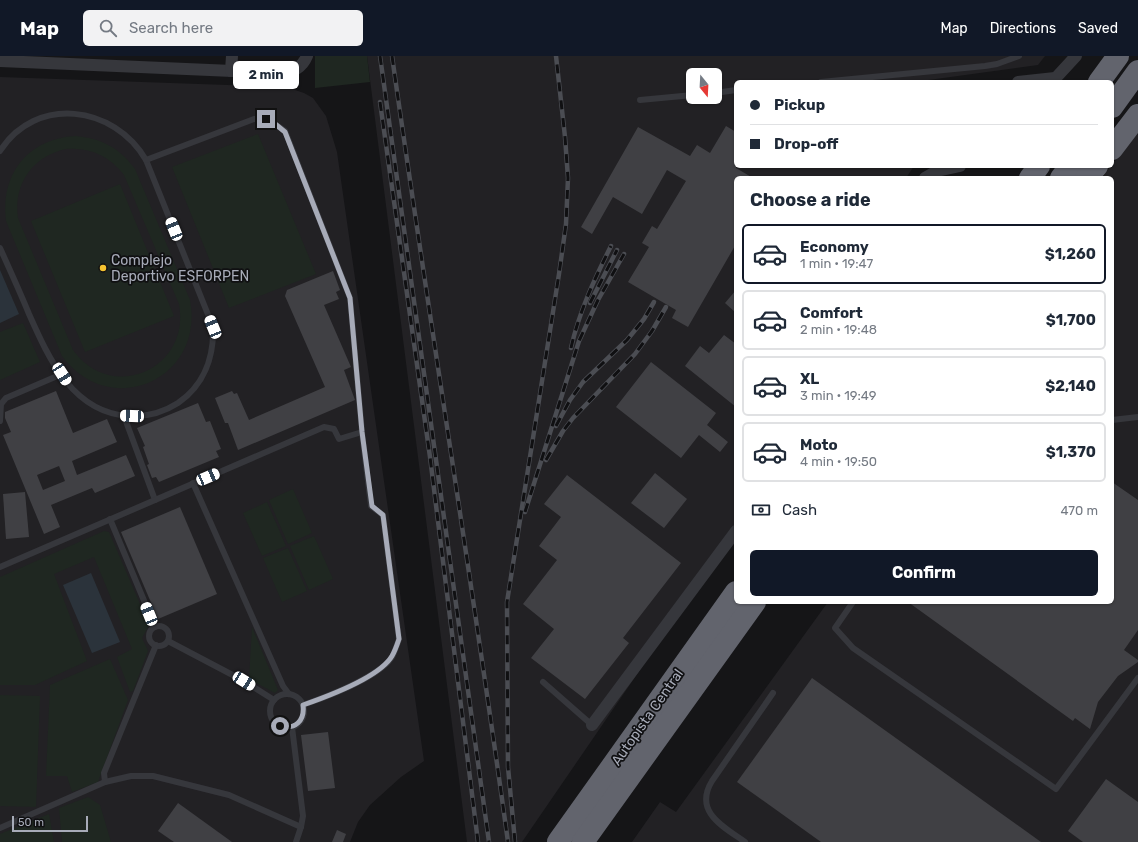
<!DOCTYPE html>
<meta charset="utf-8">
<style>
body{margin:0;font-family:Rubik,sans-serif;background:#f2f2f3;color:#1f2937;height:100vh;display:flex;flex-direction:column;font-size:15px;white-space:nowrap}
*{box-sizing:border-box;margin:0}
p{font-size:13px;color:#747a83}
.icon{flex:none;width:22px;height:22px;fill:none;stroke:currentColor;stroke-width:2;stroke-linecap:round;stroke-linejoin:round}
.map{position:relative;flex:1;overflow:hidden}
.details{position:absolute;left:734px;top:120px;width:380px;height:428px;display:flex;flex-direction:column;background:#fff;border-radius:6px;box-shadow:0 1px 3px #0004}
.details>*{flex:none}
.top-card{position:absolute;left:734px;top:24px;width:380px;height:88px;border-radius:6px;box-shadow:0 1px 3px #0004;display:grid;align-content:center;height:88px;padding:0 16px;background:#fff}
.needle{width:26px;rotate:162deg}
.controls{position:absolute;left:686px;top:12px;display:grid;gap:8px}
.controls a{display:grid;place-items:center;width:36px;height:36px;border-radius:6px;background:#fff;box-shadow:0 1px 3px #0004;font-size:20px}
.scale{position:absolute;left:12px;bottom:10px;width:76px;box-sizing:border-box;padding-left:4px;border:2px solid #a7abb8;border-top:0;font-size:11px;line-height:14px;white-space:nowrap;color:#a7abb8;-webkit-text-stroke:3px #101012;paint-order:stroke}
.end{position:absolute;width:18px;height:18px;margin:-9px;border:5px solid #a7abb8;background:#111;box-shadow:0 0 0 2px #111}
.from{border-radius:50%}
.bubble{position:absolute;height:28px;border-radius:6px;background:#fff;box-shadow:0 1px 3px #0004;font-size:13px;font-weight:700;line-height:28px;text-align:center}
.car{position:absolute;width:12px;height:24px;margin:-12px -6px;border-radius:5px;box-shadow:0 0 3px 1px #0007;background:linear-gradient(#fff 24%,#345 0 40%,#fff 0 76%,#345 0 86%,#fff 0)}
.top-card b{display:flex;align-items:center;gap:14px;height:38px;font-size:15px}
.top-card b+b{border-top:1px solid #e0e1e3}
.top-card i{width:10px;height:10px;background:#1f2937}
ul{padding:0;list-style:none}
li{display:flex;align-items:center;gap:12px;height:60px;margin:0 8px 6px;padding:0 8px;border:2px solid #e0e1e3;border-radius:6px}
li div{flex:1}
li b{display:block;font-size:15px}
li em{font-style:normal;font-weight:700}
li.active{border-color:#111827}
li>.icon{width:36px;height:36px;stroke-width:1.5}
h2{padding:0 16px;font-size:18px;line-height:48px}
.pay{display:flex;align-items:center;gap:10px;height:44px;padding:0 16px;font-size:15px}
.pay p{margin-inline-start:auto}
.button{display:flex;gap:8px;margin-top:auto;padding:8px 16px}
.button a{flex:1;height:46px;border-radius:6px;background:#111827;color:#fff;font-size:16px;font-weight:700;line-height:46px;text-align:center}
header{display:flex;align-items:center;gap:24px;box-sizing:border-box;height:56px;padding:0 20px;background:#111827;color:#fff}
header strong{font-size:19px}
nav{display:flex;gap:22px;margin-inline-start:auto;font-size:14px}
.search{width:280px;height:36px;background:#f2f2f3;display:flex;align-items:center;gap:10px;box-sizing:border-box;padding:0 14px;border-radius:6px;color:#747a83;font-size:15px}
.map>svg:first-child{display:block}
.built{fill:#222124;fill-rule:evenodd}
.green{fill:#1f2721;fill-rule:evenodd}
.water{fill:#2b333b}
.building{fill:#404044;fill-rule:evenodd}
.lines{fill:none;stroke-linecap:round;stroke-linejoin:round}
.lane{stroke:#36373c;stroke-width:6}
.street{stroke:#36373c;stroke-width:12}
.highway{stroke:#62646d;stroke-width:22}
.rail-casing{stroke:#4b4d53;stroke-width:4.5}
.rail{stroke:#101012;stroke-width:3;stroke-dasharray:9;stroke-linecap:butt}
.route{stroke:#a7abb8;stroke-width:5}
.poi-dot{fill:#f5c330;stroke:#101012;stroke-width:1.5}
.labels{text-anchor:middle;stroke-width:3.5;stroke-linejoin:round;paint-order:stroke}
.poi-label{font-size:14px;fill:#a7abb8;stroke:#101012;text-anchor:start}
.street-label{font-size:14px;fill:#a7abb8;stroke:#101012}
</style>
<header>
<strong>Map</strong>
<div class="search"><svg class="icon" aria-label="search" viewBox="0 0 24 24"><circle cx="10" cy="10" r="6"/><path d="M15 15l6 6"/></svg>Search here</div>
<nav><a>Map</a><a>Directions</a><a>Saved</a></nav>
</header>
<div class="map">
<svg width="1138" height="786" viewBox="0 0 1138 786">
<rect width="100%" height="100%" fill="#151517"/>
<g class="built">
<path d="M367,0H1045L1038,9L914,26H736V110H914L906,122H736V474L522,786H467ZM693,19H715V41H693Z"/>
<polygon points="0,21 286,31 304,37 313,42 326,60 337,96 424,705 401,721 370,749 358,766 350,786 0,786"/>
<polygon points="1138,73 1138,786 632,786 660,746 676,756 828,546 1112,546 1112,122 1102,122"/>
</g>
<g class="green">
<polygon points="315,0 367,0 370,26 315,32"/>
<polygon points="258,78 316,218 229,252 172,111"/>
<path d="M75,80C101,82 120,92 135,113L190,244C205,324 110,365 62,300L6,165C0,118 28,83 75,80ZM66,93C90,91 110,100 124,119L179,248C191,313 112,348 73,294L18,162C13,128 33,100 66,93Z"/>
<polygon points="120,128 174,260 85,296 31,165"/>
<polygon points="23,267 40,306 0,324 0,276"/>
<polygon points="293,433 312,477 288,488 269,444"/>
<polygon points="267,446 286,490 262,500 243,457"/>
<polygon points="104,475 109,476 149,569 142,582 148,595 133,635 130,636 117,601 132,593 94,501 54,518 87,605 35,629 0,629 0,521"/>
<polygon points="314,480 333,523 309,534 290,490"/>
<polygon points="288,492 307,535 282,546 263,502"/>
<polygon points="252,571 278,634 275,637 249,623"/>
<polygon points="110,603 128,644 98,726 72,736 67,720 46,720 50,629"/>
<polygon points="0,639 40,640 36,751 0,750"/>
<polygon points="88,741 100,749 111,786 62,786 59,752"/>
<polygon points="49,758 54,786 0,786 0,778"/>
</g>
<g class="water">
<polygon points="0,214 19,258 0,267"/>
<polygon points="91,517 120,586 92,597 63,529"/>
</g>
<g class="building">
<polygon points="726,70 736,76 736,112 753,122 736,122 736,188 688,271 672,262 676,254 628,226 649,191 642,187 652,170 657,173 686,125 667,114 642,158 613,141 592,178 581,171 638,71 690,100 697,89 710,97"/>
<polygon points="333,215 340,234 336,236 339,243 324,249 351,311 344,314 355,344 238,394 228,367 225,367 215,342 232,335 234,338 237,337 249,364 325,331 285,240 287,234"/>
<polygon points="736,234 736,257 725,247"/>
<polygon points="724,279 736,288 736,351 685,310 700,290 709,297"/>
<polygon points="651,306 716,357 707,369 728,386 720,396 699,379 681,402 616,351"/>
<path d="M56,335L73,377L107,363L117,386L72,405L77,419L126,399L135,420L95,437L92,432L51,449L60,471L44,478L3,379L11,376L5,362V356ZM59,410L65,425L43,434L37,419Z"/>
<polygon points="198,347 206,366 210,365 221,393 216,395 219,401 159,426 156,421 152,422 147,409 149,408 143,391 145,390 137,372"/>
<polygon points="655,417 687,443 664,472 631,447"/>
<polygon points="567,419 681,507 623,582 629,587 585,643 531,602 554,573 523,548 557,504 539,490 561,461 544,448"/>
<polygon points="1112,426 1138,444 1138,574 1124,594 1138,604 1138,606 1118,620 1098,646 1090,673 1075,662 1073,665 908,546 1112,546"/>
<polygon points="25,436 29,481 6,483 3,438"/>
<polygon points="180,451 217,538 158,563 121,476"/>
<polygon points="812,622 1041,786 821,786 737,726"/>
<polygon points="328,676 335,732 308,735 301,679"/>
<polygon points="1106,723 1138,746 1138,786 1083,786 1068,775"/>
<polygon points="178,747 232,786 174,786 158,775"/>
<polygon points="337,774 346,778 343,786 332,786"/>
</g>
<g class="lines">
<g class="lane">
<polyline points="821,26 985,10 997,8 1019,0"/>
<polyline points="715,37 736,34"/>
<polyline points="640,44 693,39"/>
<path d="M0,95C36,39 114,49 146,104L213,271C214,301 204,329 178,347C164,356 146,361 129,360C73,357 49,303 29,258C20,236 10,214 0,192"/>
<path d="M146,104L254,63C267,63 274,67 285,75L350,242L362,376"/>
<polyline points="124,360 155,444"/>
<polyline points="1112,364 1138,361"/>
<polyline points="0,365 1,348 6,342 62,318"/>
<polyline points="193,427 283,630 289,638"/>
<polyline points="110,463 155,571"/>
<path d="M0,511L324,371L334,373L339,383L362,376L371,450L383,459L399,583C397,589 395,595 392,601C379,621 326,641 303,649"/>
<polyline points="853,546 835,572 853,592 1056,733 1138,622"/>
<circle cx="159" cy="580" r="10"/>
<polyline points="168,585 244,625 274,644"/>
<polyline points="543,626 592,669"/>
<circle cx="287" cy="655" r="17"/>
<polyline points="292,671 303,760 301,771 296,786"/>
<polyline points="105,726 104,717 156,589"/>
<polyline points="0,772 105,726 131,720 153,720 229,739 301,771"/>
<path d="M745,786C724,771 693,756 712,725L773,637"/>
</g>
<g class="street">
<path d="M0,5L282,17C294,15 302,12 307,0"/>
<polyline points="231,15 232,0"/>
<polyline points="1018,26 1055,22"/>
<polyline points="1052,26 1076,0"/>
<polyline points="925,122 937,115 960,110"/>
<polyline points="592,669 736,475"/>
</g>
<g class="highway">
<polyline points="1099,26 1118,0"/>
<polyline points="1112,51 1138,15"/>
<polyline points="1112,93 1138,59"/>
<polyline points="1030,122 1039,110"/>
<polyline points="1061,122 1070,110"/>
<polyline points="1086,122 1097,110"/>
<polyline points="558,786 736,536"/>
<polyline points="583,786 755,546"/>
</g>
<defs>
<g id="rail">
<polyline points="380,0 489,786"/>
<path d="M392,0C429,262 472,524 508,786"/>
<polyline points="380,46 430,401 478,786"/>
<polyline points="590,247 617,194"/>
<path d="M571,292C579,256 594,224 611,190"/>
<polyline points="556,370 570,344 583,326 627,284 644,263 654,246"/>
<polyline points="546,404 563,375 573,362 635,298 652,275 666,251"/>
<polyline points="525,456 579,285 598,244 624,198"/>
<polyline points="515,786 508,711 507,546 559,218 566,168 568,122 565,81 556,0"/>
</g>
</defs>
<use href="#rail" class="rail-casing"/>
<use href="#rail" class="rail"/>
</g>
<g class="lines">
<path class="route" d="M266,63L274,67L285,76L350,242L362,376L372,450L383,459L399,583C397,589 395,595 392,600C379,622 326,641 303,649C305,665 295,674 280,670"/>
</g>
<circle class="poi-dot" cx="103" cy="212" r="4"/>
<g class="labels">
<g class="poi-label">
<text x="111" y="209">Complejo<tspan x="111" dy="16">Deportivo ESFORPEN</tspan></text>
</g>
<g class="street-label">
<text transform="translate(647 661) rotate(-55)" y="5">Autopista Central</text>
</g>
</g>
</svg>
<div class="controls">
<a><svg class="needle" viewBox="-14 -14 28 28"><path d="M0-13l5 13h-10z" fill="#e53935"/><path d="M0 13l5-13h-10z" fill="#747a83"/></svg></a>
</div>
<div class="scale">50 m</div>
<i class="end from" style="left:280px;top:670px"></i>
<i class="end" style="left:266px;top:63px"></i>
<div class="bubble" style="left:233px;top:5px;width:66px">2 min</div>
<i class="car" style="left:174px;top:173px;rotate:338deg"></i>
<i class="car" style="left:213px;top:271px;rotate:338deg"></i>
<i class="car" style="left:62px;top:318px;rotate:147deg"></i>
<i class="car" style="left:132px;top:360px;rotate:273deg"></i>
<i class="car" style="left:208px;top:421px;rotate:67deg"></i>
<i class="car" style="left:149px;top:558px;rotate:338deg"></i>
<i class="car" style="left:244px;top:625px;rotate:122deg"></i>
<div class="top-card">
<b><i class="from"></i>Pickup</b>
<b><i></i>Drop-off</b>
</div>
<section class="details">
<h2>Choose a ride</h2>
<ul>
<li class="active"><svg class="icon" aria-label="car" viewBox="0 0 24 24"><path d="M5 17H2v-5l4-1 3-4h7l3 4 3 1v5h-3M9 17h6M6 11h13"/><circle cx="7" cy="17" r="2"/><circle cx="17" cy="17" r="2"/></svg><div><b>Economy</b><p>1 min · 19:47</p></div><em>$1,260</em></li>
<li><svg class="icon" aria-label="car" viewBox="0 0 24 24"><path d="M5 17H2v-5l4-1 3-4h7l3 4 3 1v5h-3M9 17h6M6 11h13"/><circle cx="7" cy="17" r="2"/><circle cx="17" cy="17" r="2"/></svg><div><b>Comfort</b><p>2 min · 19:48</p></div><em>$1,700</em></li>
<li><svg class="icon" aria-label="car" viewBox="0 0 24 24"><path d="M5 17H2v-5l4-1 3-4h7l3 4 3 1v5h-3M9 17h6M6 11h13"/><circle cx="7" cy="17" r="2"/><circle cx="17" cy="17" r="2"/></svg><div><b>XL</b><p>3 min · 19:49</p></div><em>$2,140</em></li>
<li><svg class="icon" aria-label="car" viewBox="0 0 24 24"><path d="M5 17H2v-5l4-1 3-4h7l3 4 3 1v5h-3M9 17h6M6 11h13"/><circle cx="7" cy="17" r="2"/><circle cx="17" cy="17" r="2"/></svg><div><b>Moto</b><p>4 min · 19:50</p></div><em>$1,370</em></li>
</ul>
<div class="pay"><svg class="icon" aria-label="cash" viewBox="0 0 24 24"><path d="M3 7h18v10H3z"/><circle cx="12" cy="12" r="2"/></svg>Cash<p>470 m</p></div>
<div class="button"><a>Confirm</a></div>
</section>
</div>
